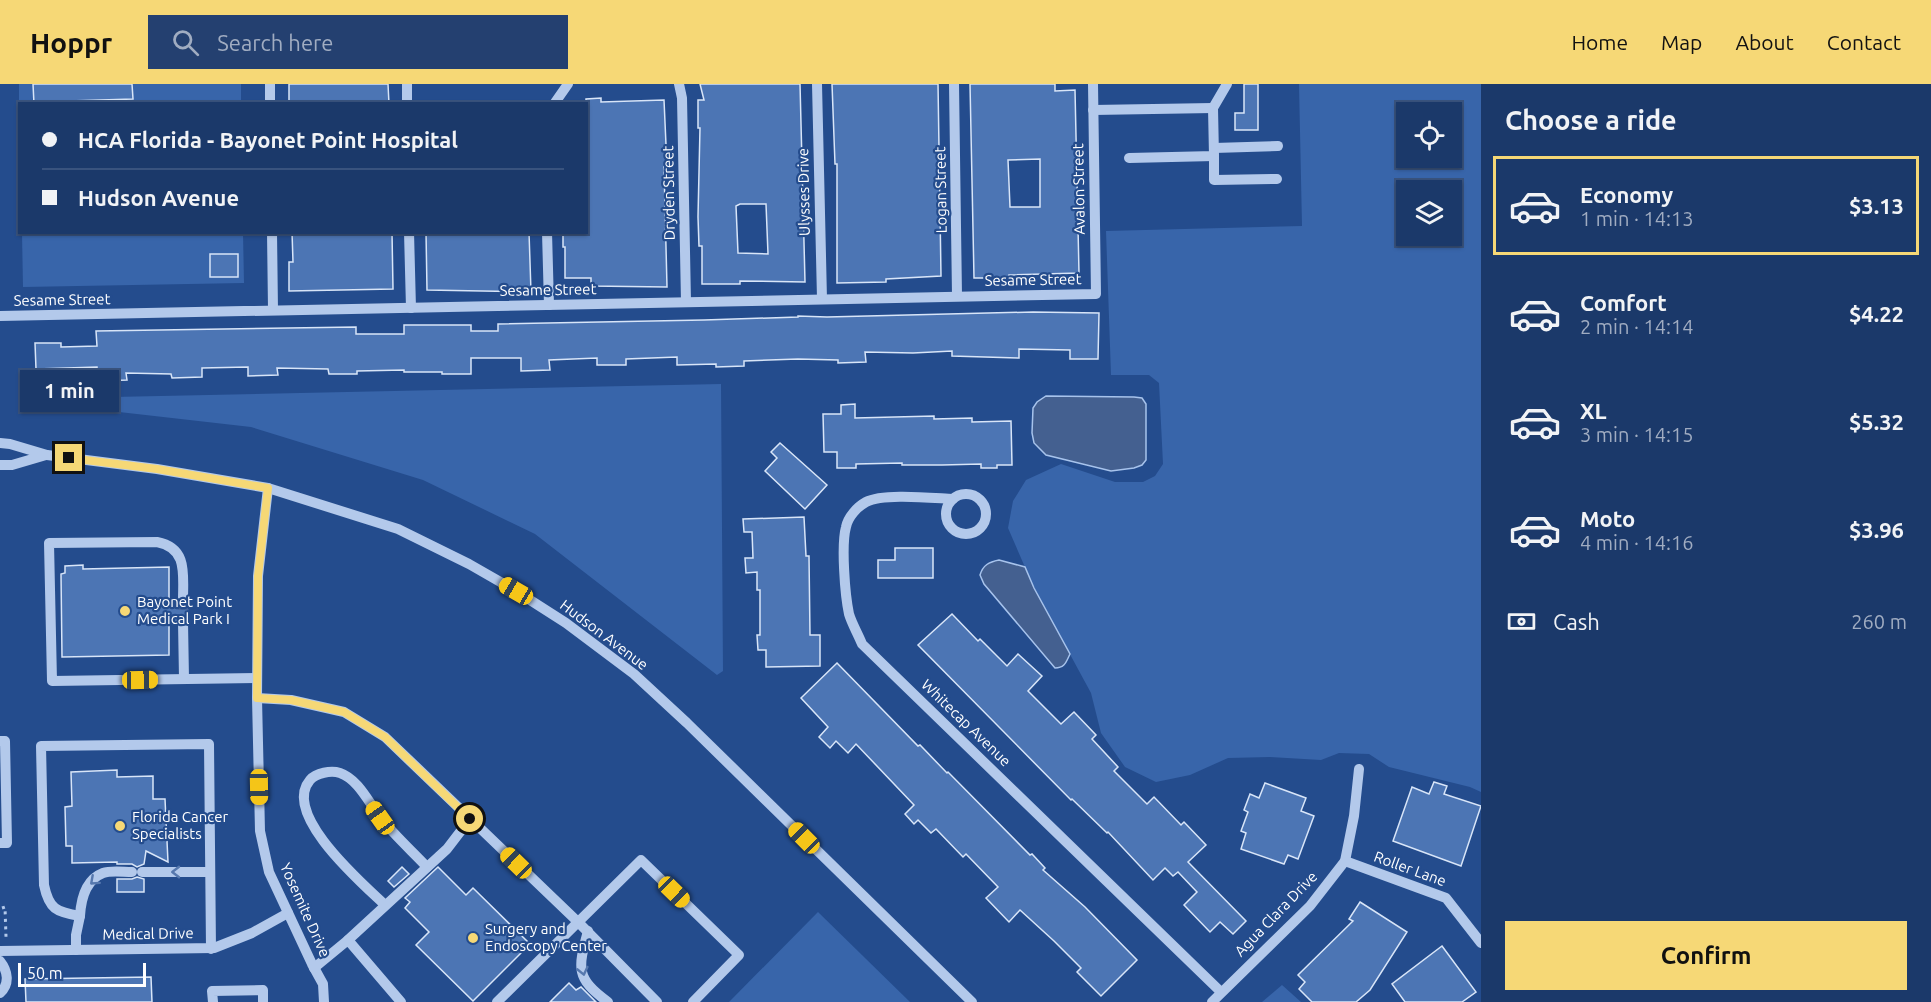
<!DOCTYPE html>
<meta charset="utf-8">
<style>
body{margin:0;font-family:Ubuntu,sans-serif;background:#244070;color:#f1f3f6;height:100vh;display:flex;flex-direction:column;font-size:22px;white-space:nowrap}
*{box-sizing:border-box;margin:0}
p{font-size:20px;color:#a0acc1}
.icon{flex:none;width:33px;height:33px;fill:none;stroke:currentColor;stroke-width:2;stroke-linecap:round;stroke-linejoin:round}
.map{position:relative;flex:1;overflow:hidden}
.drawer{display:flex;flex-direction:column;background:#1b396a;width:450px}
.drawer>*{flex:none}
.top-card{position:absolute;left:18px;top:18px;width:570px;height:132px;border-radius:0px;box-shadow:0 2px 4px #0004,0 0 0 2px #39537e;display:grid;align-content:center;height:132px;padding:0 24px;background:#1b396a}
.buttons{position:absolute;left:1396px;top:18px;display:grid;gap:12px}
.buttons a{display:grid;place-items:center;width:66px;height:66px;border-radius:0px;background:#1b396a;box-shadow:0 2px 4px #0004,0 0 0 2px #39537e;font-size:30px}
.scale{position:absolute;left:18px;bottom:15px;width:128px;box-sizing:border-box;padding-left:6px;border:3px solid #fff;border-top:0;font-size:16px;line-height:21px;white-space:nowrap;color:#fff;-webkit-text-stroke:4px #244c8d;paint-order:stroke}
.end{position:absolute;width:27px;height:27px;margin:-14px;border:8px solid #f6d876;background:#111;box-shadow:0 0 0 3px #111}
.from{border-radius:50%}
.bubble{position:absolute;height:42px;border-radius:0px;background:#1b396a;box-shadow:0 2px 4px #0004,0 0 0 2px #39537e;font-size:20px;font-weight:600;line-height:42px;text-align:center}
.car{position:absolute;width:18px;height:36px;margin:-18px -9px;border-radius:8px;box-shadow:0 0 4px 2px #0007;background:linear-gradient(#f5c518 24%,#345 0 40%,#f5c518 0 76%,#345 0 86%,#f5c518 0)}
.top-card b{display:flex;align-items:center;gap:21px;height:57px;font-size:22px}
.top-card b+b{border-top:2px solid #39537e}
.top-card i{width:15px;height:15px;background:#f1f3f6}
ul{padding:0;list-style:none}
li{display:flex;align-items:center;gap:18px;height:99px;margin:0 12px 9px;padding:0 12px;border:3px solid transparent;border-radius:0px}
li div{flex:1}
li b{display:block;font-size:22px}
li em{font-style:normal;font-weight:600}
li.active{border-color:#f6d876}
li>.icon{width:54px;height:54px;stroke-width:1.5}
h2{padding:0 24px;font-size:27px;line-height:72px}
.pay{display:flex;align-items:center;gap:15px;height:66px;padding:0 24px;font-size:22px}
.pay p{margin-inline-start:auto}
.primary-button{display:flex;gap:12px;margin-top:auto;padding:12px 24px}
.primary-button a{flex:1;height:69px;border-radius:0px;background:#f6d876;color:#111;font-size:24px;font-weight:600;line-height:69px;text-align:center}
header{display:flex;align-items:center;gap:36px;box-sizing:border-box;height:84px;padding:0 30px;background:#f6d876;color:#111}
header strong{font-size:28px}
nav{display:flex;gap:33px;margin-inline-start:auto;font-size:21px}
.search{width:420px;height:54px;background:#244070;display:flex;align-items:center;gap:15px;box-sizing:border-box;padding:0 21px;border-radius:0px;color:#a0acc1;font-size:22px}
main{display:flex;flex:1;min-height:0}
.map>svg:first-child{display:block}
.green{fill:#3865aa;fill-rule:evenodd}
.water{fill:#446090;stroke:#a7c3ec;stroke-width:1.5}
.building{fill:#4c75b4;stroke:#d8e5f8;stroke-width:1.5;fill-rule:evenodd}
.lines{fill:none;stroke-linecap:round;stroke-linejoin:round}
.minor-tunnel{stroke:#45679e;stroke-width:10;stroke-dasharray:10 5;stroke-linecap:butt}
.path{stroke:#b3c9eb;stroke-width:3;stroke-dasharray:3 4.5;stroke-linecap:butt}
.minor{stroke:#b3c9eb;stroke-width:10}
.oneway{stroke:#5678ae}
.route{stroke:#f6d876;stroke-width:8}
.poi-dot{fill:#f6d876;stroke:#244c8d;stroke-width:2}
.labels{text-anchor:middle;stroke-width:4.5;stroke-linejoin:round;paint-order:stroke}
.street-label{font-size:15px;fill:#fff;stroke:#244c8d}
.poi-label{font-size:15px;fill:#fff;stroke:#244c8d;text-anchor:start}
</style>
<header>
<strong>Hoppr</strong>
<div class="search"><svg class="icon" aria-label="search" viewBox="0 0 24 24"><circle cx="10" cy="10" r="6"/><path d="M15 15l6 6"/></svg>Search here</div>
<nav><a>Home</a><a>Map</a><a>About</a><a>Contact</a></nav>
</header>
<main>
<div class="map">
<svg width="1481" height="918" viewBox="0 0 1481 918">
<rect width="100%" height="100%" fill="#244c8d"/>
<g class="green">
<polygon points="19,0 241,0 241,19 19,21"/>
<path d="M1299,0H1481V708L1470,703L1389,683L1369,670L1339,669L1321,676L1270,673L1228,674L1190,691L1156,698L1125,683L1101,649L1091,609L1034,504L1008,444L1013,417L1026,396L1061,380L1115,398H1143L1155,392L1163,380L1159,299L1149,291H1111L1106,147L1302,142ZM1407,28H1452V74H1407ZM1407,106H1452V152H1407Z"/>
<polygon points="22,149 243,149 244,199 23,203"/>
<polygon points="721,300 723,587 717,591 535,450 423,396 251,343 84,324 65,314"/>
<polygon points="818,828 910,918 729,918"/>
<polygon points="1282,901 1301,918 1262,918"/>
</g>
<g class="water">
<polygon points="1046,312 1134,313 1142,314 1146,320 1146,376 1142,381 1134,384 1111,387 1046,371 1034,359 1032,349 1033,324 1037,318"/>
<path d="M999,476L1025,483L1034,504L1070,570C1066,578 1065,584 1055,584L984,500L980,491C983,481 989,478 999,476Z"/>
</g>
<g class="building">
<polygon points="33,0 132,0 133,15 69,17 69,20 34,20"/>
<polygon points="289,0 388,0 389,20 289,20"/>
<path d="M700,0H800L805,198L740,197V200H702V162H699L698,133L700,44H698V16H704ZM740,120H766L768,170L738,169L736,122Z"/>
<polygon points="832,0 938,0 941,192 886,195 886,198 837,199 837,80 835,80"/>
<path d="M970,0H1055V7L1075,6L1079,189L1009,191V194H974ZM1040,75V123H1010L1008,76Z"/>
<polygon points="1244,0 1258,0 1258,46 1235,46 1235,29 1244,29"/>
<polygon points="601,14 601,18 664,16 667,83 664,83 667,203 591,202 591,194 565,194 565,163 563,163 563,148 586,148 586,15"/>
<polygon points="292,148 392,148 393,205 289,207 289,178 293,178"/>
<polygon points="426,148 529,148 531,208 427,206"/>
<rect x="210" y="170" width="28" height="23"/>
<polygon points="1033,228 1099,229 1098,275 1070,275 1070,266 1019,265 1019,274 952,272 952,267 913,269 865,268 866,278 838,279 838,276 798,275 744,277 744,282 716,283 716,280 677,281 677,273 626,275 626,281 597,281 597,274 549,276 550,286 521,287 521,274 471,274 471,290 442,290 442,288 404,288 404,286 357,287 357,290 329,290 328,285 277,284 278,291 248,292 248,283 202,284 202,293 172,294 171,290 126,289 127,296 98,297 97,283 36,285 35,259 61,259 61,263 97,262 96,247 356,243 356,250 404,250 404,241 471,241 471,247 498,247 498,240 704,236 798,233 798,232 827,233"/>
<polygon points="855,320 855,334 934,332 934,335 972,334 972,338 1011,337 1012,381 997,381 997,384 981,384 981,380 942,381 902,381 902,379 856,380 856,384 837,384 837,368 824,368 823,330 841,330 841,321"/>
<polygon points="780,359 827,401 805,425 765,387 777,374 771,368"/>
<polygon points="804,433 806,472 809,472 810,551 820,551 820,582 766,583 766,566 758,566 757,551 760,551 760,506 757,506 757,488 746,489 745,474 753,474 752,448 744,448 743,435"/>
<polygon points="895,464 933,464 933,494 878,494 878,476 895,476"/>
<polygon points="83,481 83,485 169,483 169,516 176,516 180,523 187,522 188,532 180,531 176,538 169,538 169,571 62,573 61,490 65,489 65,482"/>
<polygon points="952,530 978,557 980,555 1007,582 1018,570 1042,592 1028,607 1061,640 1074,628 1096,651 1092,655 1118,683 1114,687 1147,720 1154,713 1181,741 1184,738 1206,761 1188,778 1246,837 1233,850 1220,838 1210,848 1184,821 1197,808 1178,788 1173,792 1165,784 1153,796 1108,748 1107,749 1072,715 1071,716 918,561"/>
<polygon points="837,579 918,662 920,661 947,689 948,688 1030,771 1032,770 1045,784 1043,786 1085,823 1137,876 1101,912 1077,888 1081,884 1054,857 1020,826 1009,838 986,814 998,803 966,770 963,773 936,745 931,749 918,736 914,740 905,730 914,721 856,660 848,669 836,657 830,664 819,653 828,643 801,614"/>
<polygon points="117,686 117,693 153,692 153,715 165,715 168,778 146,767 144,780 137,783 132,780 117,780 117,778 72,779 72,762 66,762 65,723 72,722 71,688"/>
<polygon points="1434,698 1447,702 1444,710 1481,722 1461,782 1393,757 1412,703 1429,710"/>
<polygon points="1265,699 1306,714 1301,727 1314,732 1298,775 1288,771 1284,780 1241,765 1246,749 1241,747 1248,728 1244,726 1250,710 1259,714"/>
<polygon points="402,783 409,790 394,803 388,797"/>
<polygon points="438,783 466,811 473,804 530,860 473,917 416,861 429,848 405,824 410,818 405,814"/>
<polygon points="137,793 144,795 144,808 117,808 117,795 132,795"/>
<polygon points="1360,818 1407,848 1370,906 1356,918 1312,918 1299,905 1305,898 1298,891 1353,837 1349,835"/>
<polygon points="1442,862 1476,908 1462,918 1405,918 1392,900"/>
<polygon points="151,893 152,918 26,918 25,895"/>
<polygon points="569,899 576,906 581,903 596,918 550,918"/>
</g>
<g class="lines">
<polyline class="minor-tunnel" points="183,516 183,538"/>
<polyline class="path" points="2,824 5,823 6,853"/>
<g class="minor">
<polyline points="270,0 270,20"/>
<polyline points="407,0 407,20"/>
<polyline points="679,0 682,14 686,218"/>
<polyline points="817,0 822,215"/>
<polyline points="954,0 957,212"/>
<polyline points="554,20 568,0"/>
<polyline points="1213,24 1227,0"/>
<polyline points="1093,26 1213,24"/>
<polyline points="1214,64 1278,62"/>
<polyline points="1214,72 1214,96 1277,95"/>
<polyline points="1129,74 1214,72 1213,24"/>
<polyline points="272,148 273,226"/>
<polyline points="409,148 411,224"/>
<polyline points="547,148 549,221"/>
<polyline points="0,232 1096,210 1093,0"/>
<polyline points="0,359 10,360 47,371 157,385 268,404 398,445 469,480 516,507 566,539 634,590 687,639 972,918"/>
<polyline points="0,381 12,381 46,371"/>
<polyline points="268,404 258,492 257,614 260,747 269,788 312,880 323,900 324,918"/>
<circle cx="966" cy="430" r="20"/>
<path d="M953,415C932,414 883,409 866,418C857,423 848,433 846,443C841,461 845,511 849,530C852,540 858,550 862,560L1221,908"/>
<path d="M183,516C183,490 188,464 157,458L49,459L52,597L257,594"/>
<polyline points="183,538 184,595"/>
<polyline points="257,614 291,616 344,628 385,653 578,838 657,918"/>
<polyline points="0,657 5,657 7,759 0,759"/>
<polyline points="1345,777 1446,814 1481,859"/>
<polyline points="142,788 210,788"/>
<path d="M385,821C363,800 281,730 310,696C316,689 331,686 340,689C358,695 369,719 380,733C394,751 412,767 427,783"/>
<path d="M80,832C81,815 85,796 103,789C111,786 123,788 132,788"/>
<path d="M588,847C578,884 575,894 608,918"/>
<polyline points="348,856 447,765 470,735"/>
<path d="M76,866V851L80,832C56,828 49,825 44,801L41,662L209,660L211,865"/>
<polyline points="0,867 214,864 252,849 288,829"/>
<path d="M0,877C8,887 10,900 0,909"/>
<polyline points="314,884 348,856 401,918"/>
<polyline points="213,918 212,907 263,906 263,918"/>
<polyline points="497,918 641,776 739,871 693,918"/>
<polyline points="1212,918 1310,822 1345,777 1354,732 1359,685"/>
</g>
</g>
<defs><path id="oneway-chevron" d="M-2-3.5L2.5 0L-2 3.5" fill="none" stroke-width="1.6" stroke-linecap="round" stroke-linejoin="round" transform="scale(1.5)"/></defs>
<g class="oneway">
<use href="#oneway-chevron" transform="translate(176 788) rotate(-180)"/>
<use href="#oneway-chevron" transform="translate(94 797) rotate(138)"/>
<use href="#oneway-chevron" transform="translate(583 887) rotate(77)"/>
</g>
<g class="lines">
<polyline class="route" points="69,374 157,385 268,404 258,492 257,614 291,616 344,628 385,653 470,735"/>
</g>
<g class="poi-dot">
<circle cx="125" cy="527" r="6"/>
<circle cx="120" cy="742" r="6"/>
<circle cx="473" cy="854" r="6"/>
</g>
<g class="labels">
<g class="street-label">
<text transform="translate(1079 105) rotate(-91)" y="5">Avalon Street</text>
<text transform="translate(941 106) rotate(-91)" y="5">Logan Street</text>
<text transform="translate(804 108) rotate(-91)" y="5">Ulysses Drive</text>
<text transform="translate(669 109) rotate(-91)" y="5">Dryden Street</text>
<text transform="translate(1033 196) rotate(-1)" y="5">Sesame Street</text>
<text transform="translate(548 206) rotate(-1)" y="5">Sesame Street</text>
<text transform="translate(62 216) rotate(-1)" y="5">Sesame Street</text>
<text transform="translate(604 551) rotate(37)" y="5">Hudson Avenue</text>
<text transform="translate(966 639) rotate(44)" y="5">Whitecap Avenue</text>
<text transform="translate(1410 785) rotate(20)" y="5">Roller Lane</text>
<text transform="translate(305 826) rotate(66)" y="5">Yosemite Drive</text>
<text transform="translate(1276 830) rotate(-46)" y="5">Agua Clara Drive</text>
<text transform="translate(148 850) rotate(-1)" y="5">Medical Drive</text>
</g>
<g class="poi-label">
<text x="137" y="523">Bayonet Point<tspan x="137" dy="17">Medical Park I</tspan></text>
<text x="132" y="738">Florida Cancer<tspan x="132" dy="17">Specialists</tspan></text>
<text x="485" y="850">Surgery and<tspan x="485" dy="17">Endoscopy Center</tspan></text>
</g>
</g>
</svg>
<div class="buttons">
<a><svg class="icon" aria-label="locate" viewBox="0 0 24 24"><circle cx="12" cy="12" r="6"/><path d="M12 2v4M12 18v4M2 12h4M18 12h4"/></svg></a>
<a><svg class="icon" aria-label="layers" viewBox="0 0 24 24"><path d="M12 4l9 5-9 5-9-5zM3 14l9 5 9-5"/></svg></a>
</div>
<div class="scale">50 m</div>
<i class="end from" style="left:470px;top:735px"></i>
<i class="end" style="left:69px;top:374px"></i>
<div class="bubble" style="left:20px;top:286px;width:99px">1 min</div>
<i class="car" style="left:516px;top:507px;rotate:300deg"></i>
<i class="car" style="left:140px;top:596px;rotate:89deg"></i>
<i class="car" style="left:259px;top:703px;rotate:179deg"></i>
<i class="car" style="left:380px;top:734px;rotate:325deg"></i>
<i class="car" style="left:804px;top:754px;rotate:315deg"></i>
<i class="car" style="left:516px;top:779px;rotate:314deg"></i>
<i class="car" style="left:674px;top:808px;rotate:134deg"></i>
<div class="top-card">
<b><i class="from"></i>HCA Florida - Bayonet Point Hospital</b>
<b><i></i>Hudson Avenue</b>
</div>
</div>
<section class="drawer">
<h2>Choose a ride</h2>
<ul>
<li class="active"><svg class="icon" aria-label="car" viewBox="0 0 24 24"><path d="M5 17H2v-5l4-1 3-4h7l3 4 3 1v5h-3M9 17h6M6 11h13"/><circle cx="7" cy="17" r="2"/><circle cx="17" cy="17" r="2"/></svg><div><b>Economy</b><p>1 min · 14:13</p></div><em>$3.13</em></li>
<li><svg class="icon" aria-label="car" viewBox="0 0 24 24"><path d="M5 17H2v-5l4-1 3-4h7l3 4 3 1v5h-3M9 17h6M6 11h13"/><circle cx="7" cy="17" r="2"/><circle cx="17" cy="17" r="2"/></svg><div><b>Comfort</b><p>2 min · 14:14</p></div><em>$4.22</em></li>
<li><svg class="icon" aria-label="car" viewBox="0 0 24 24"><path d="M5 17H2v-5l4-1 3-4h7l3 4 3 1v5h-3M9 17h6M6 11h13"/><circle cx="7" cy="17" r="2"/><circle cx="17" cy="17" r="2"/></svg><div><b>XL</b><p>3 min · 14:15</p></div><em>$5.32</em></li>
<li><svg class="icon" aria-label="car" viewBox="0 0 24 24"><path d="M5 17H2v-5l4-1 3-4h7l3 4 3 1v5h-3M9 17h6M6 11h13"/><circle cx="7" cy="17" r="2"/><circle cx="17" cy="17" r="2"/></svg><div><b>Moto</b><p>4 min · 14:16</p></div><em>$3.96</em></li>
</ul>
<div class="pay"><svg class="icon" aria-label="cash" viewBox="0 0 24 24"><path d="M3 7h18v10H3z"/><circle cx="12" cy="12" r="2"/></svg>Cash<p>260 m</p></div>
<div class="primary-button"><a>Confirm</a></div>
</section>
</main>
